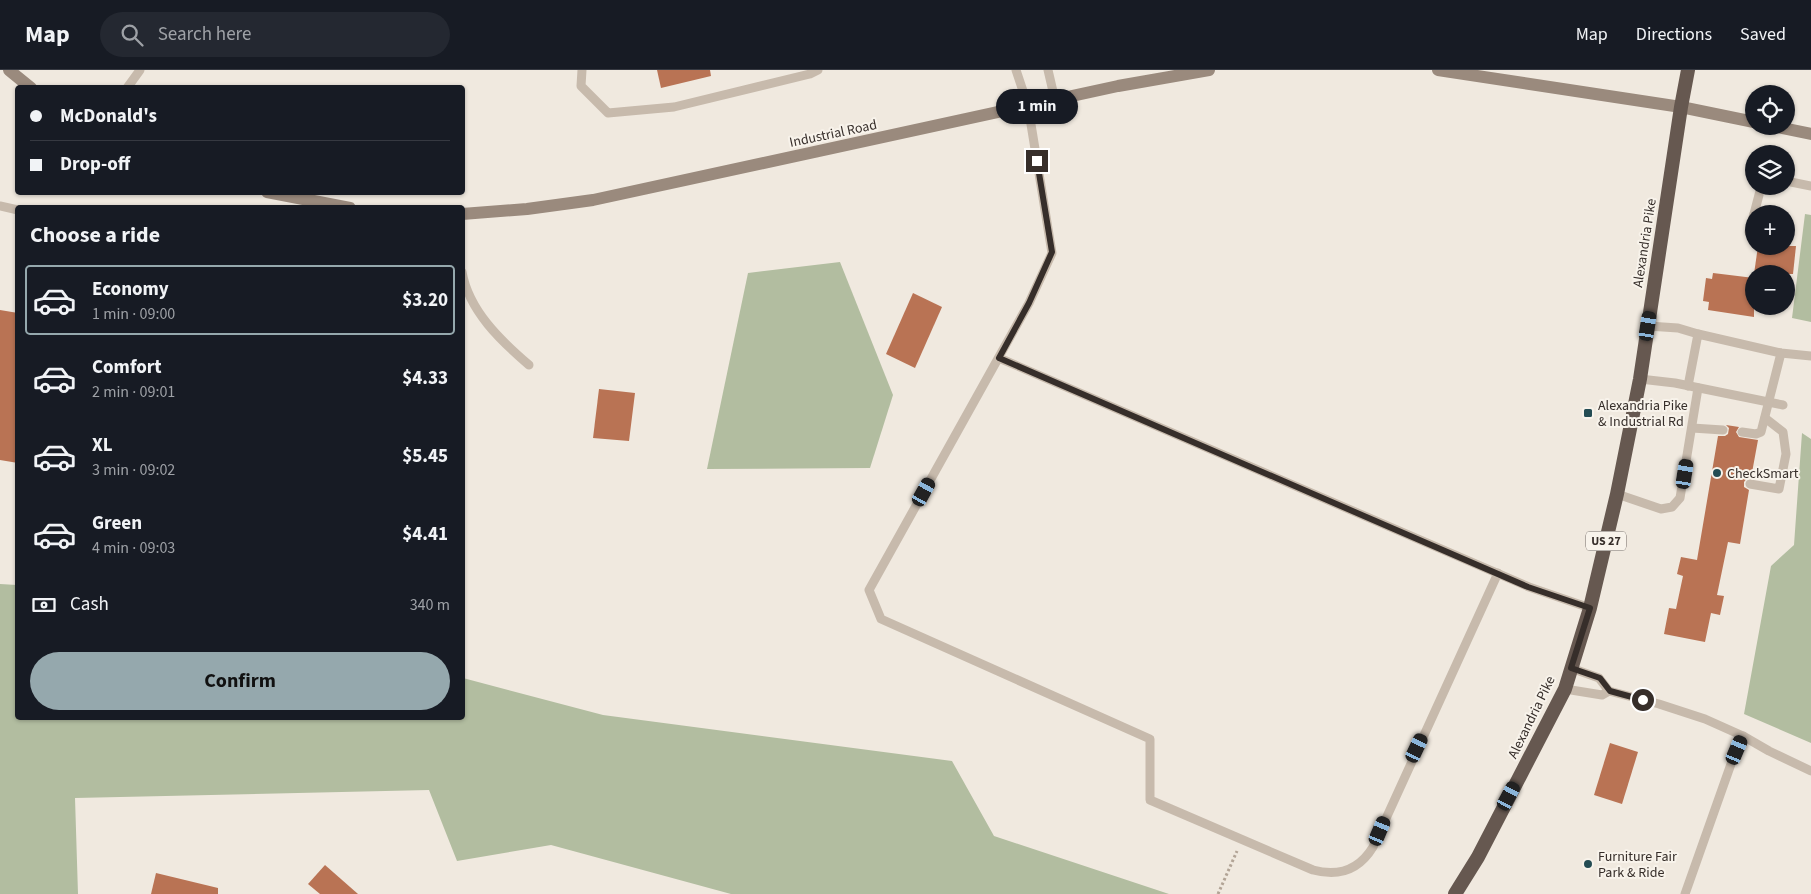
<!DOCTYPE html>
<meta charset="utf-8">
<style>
body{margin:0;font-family:"Source Sans 3",sans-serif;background:#242831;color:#f1f3f6;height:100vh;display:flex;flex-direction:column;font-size:19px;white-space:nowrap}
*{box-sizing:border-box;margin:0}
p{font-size:16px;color:#9ea1a6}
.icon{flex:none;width:28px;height:28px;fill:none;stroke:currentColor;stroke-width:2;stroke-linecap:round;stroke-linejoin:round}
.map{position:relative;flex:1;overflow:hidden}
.side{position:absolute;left:15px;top:135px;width:450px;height:515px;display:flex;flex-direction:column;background:#171b24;border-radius:5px;box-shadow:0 1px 4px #0004}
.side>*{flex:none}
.top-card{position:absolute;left:15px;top:15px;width:450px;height:110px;border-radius:5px;box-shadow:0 1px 4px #0004;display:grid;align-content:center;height:110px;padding:0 15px;background:#171b24}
.buttons{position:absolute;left:1745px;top:15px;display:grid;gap:10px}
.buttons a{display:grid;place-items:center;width:50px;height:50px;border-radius:50%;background:#171b24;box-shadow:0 1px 4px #0004;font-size:25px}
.end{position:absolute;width:22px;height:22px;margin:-11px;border:6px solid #362e2a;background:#fff;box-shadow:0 0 0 2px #fff}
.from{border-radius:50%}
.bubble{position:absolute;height:35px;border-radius:18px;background:#171b24;box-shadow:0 1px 4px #0004;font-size:16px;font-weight:700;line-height:35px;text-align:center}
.car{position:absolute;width:15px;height:30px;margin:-15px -8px;border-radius:6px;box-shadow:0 0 4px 1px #0007;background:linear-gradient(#222 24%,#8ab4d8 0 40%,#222 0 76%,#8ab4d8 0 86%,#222 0)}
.top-card b{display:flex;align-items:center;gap:18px;height:48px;font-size:19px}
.top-card b+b{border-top:1px solid #363941}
.top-card i{width:12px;height:12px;background:#f1f3f6}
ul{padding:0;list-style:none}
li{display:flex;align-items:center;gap:15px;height:70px;margin:0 10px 8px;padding:0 5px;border:2px solid transparent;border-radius:5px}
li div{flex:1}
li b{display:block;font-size:19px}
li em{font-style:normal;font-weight:700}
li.selected{border-color:#95a8ad}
li>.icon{width:45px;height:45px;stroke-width:1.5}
h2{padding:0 15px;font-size:22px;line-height:60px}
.pay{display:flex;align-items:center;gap:12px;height:55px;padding:0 15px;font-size:19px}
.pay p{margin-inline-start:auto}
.button{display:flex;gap:10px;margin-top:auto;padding:10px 15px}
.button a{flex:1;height:58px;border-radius:30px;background:#95a8ad;color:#111;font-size:20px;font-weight:700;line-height:58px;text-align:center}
header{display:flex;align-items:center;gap:30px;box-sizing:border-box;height:70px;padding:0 25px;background:#171b24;border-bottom:1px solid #363941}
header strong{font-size:24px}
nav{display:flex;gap:28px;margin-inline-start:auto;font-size:18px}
.search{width:350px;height:45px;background:#242831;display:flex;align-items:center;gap:12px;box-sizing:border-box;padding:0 18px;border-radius:28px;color:#9ea1a6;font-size:19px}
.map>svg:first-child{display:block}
.green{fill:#b2bda0}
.building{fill:#b97354}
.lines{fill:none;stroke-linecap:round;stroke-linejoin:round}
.path{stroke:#b2a496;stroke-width:3;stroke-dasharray:2.5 2.5;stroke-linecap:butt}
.service{stroke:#c7baac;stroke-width:9}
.secondary{stroke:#9a8a7d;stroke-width:12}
.trunk{stroke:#665850;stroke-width:14}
.route{stroke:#362e2a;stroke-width:6}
.poi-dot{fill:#244c53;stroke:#f8f3eb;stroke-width:2}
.labels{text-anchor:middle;stroke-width:4;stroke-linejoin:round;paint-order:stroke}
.shield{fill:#f8f3eb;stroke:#706964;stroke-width:1}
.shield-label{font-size:12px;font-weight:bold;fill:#362e2a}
.street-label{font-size:14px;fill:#362e2a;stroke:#f8f3eb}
.poi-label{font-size:14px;fill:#362e2a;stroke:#f8f3eb;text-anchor:start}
</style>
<header>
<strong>Map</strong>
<div class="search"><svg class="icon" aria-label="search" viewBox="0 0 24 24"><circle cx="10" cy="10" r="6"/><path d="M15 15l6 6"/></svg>Search here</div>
<nav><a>Map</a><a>Directions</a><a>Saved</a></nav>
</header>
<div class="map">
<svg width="1811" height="824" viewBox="0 0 1811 824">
<rect width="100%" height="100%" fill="#f0e9df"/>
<g class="green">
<polygon points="1805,144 1811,145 1811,252 1792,248"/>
<polygon points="840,192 893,325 870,398 707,399 748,203"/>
<polygon points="1802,363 1811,369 1811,673 1744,644 1771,496 1794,475"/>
<polygon points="0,514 17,515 18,648 462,648 463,608 603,645 952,691 994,766 1169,824 731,824 551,775 457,791 429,720 75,728 78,824 0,824"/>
</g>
<g class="building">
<polygon points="657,0 710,0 711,6 661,18"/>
<polygon points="1758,176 1796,176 1793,204 1754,204"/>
<polygon points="1713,203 1754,208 1754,247 1708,240 1709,232 1703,231 1706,208 1712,209"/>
<polygon points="913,223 942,237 915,298 886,284"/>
<polygon points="0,240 18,243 18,393 0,390"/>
<polygon points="599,319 635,323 629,371 593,368"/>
<polygon points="1726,355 1739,357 1736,362 1739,367 1758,370 1751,408 1747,408 1744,412 1744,417 1749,420 1740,474 1728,472 1717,525 1724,526 1720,545 1711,543 1705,572 1664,564 1669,538 1676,539 1683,506 1677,504 1681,487 1697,490 1718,366 1725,366 1728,364 1729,358"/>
<polygon points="1610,673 1638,682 1622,734 1594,725"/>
<polygon points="325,795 358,824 320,824 308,814"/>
<polygon points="156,803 218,818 218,824 151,824"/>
</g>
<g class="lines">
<polyline class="path" points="1218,824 1237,781"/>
<g class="service">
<polyline points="582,0 581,16 608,43 674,37 810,4 818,0"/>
<path d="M1016,0L1028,36L1052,183L1029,233L869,520L881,549L1150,669V730L1313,800C1339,807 1359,800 1373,777L1498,503"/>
<polyline points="1048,0 1055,30"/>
<polyline points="127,18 140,0"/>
<polyline points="1786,111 1811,116"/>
<polyline points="0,136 18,140"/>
<polyline points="1754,144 1760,121 1764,116"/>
<polyline points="1749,162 1754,144"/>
<path d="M462,202C469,241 501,271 529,295"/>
<polyline points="1648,256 1678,258 1698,264"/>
<polyline points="999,288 1529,517 1590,538"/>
<polyline points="1640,309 1675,313 1783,335"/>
<polyline points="1688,316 1698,264 1781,283 1811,286"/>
<polyline points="1692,358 1723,360"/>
<polyline points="1742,362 1756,364 1761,362 1781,283"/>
<polyline points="1750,414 1779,419 1786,384 1783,362 1765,348"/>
<polyline points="1617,424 1661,439 1672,437 1680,428 1698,318"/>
<polyline points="1565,619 1602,625 1609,621 1599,608 1571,598"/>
<polyline points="1609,621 1659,634 1705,649 1743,666 1769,681 1811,701"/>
<polyline points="1685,824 1731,694 1743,666"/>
</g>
<g class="secondary">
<polyline points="9,0 31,18"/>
<polyline points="1438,0 1681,37 1754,52"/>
<polyline points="1773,56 1811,64"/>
<polyline points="267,122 350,138"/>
<polyline points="462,144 527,139 593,130 1118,16 1209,0"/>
</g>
<polyline class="trunk" points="1455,824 1478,787 1565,619 1590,538 1617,424 1640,309 1681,37 1688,0"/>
</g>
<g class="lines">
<polyline class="route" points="1037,91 1052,182 1029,233 999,288 1528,517 1590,538 1571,598 1600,608 1610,621 1643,630"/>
</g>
<g class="poi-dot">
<rect x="1583" y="338" width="10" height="10" rx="2.5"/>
<circle cx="1717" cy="403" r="5"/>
<circle cx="1588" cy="794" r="5"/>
</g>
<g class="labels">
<rect class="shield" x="1586" y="461.5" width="40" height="19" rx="4"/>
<g class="shield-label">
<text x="1606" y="475">US 27</text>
</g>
<g class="street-label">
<text transform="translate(833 63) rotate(-12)" y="5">Industrial Road</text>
<text transform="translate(1644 173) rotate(-81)" y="5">Alexandria Pike</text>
<text transform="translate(1531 647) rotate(-64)" y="5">Alexandria Pike</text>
</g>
<g class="poi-label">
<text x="1598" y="340">Alexandria Pike<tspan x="1598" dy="16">&amp; Industrial Rd</tspan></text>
<text x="1727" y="408">CheckSmart</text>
<text x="1598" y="791">Furniture Fair<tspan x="1598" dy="16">Park &amp; Ride</tspan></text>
</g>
</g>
</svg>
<div class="buttons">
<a><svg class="icon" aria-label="locate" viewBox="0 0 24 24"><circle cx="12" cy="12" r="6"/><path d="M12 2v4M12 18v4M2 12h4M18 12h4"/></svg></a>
<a><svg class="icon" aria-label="layers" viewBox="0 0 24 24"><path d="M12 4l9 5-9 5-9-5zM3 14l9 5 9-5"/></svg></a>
<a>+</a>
<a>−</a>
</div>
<i class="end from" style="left:1643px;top:630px"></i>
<i class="end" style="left:1037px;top:91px"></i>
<div class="bubble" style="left:996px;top:19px;width:82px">1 min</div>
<i class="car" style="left:1648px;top:256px;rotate:9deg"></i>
<i class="car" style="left:1685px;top:404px;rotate:9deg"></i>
<i class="car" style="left:924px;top:422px;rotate:29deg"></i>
<i class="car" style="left:1417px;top:678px;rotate:25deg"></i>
<i class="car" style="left:1737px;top:680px;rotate:23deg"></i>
<i class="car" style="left:1509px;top:726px;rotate:28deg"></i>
<i class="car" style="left:1380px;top:761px;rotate:23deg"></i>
<div class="top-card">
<b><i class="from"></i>McDonald's</b>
<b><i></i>Drop-off</b>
</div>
<section class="side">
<h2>Choose a ride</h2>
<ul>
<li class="selected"><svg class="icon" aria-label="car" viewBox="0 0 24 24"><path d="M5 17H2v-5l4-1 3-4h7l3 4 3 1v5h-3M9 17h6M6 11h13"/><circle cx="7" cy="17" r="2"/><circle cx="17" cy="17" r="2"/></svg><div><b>Economy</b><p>1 min · 09:00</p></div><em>$3.20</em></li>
<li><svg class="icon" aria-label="car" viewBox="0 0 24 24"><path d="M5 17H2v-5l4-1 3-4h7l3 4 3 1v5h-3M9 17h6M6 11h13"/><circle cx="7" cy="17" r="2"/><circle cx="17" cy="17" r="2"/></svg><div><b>Comfort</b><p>2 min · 09:01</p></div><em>$4.33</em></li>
<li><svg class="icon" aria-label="car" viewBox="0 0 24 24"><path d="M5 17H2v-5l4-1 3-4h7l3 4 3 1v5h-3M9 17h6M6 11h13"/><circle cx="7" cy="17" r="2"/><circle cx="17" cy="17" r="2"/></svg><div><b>XL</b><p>3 min · 09:02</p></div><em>$5.45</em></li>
<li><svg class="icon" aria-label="car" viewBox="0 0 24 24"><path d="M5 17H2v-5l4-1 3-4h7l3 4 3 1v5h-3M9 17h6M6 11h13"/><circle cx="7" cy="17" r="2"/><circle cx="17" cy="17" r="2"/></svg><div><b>Green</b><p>4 min · 09:03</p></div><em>$4.41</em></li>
</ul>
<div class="pay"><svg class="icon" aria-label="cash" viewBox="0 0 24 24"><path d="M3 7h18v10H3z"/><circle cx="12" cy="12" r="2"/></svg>Cash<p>340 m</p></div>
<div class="button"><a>Confirm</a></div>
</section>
</div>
